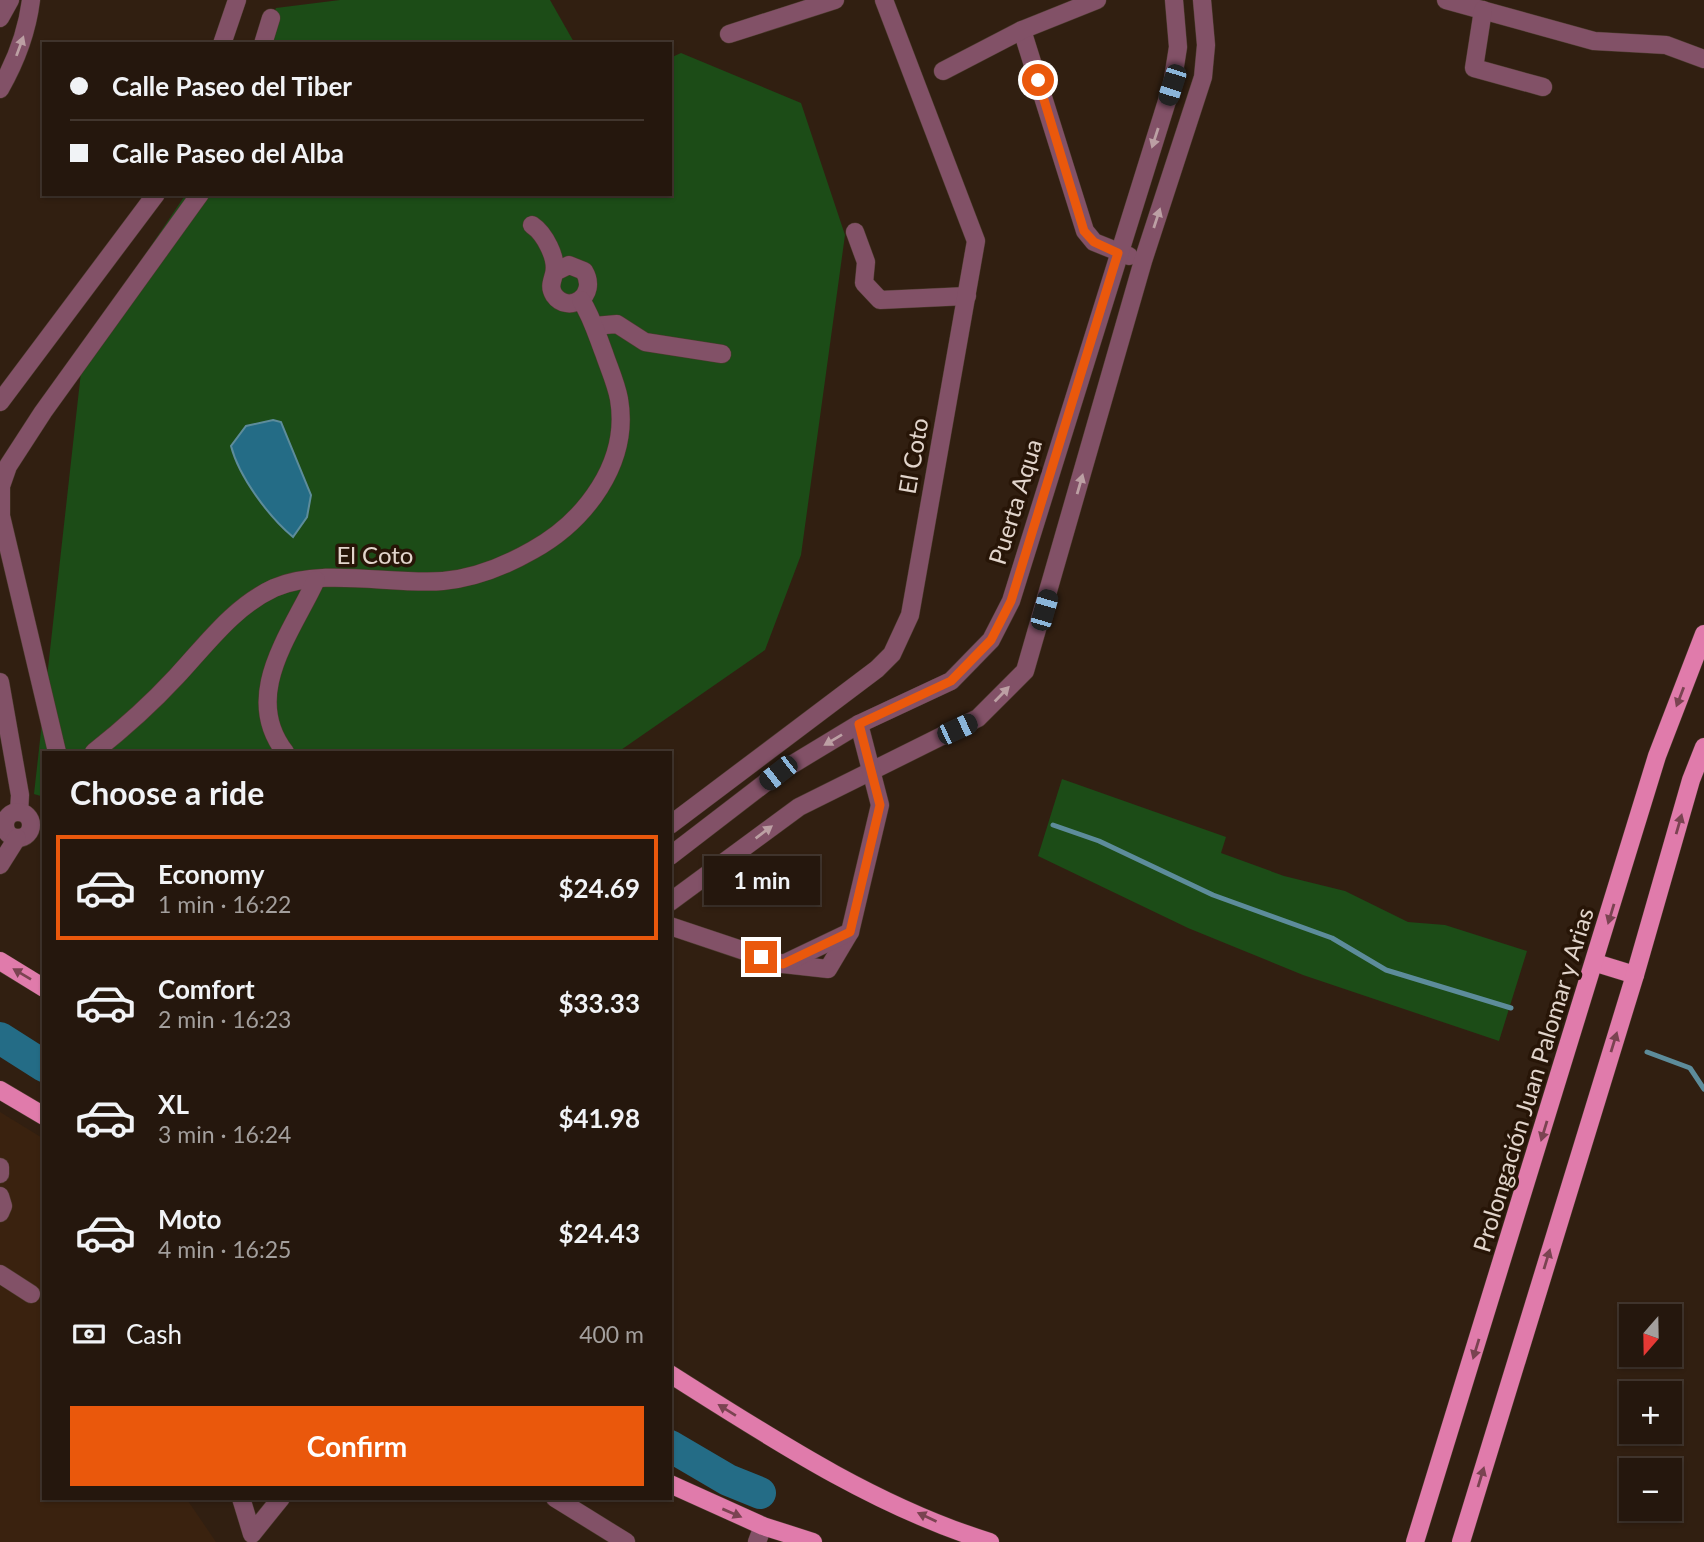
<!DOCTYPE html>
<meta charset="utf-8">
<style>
body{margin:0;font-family:Lato,sans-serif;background:#2d2016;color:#f1f3f6;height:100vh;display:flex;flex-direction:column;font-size:26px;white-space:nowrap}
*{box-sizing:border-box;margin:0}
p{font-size:23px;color:#a39f9d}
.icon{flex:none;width:38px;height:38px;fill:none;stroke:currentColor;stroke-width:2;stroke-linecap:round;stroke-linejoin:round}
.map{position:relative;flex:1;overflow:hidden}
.drawer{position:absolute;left:42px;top:751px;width:630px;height:749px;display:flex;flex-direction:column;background:#25170d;border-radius:0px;box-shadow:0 2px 5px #0004,0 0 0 2px #42362e}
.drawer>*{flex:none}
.hud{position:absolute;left:42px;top:42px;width:630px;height:154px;border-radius:0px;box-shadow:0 2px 5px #0004,0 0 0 2px #42362e;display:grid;align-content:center;height:154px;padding:0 28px;background:#25170d}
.needle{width:46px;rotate:200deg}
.buttons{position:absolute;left:1619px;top:1304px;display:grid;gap:14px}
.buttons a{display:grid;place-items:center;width:63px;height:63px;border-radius:0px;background:#25170d;box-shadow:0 2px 5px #0004,0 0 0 2px #42362e;font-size:35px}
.end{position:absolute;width:32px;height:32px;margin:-16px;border:9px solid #ea580c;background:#fff;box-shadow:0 0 0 4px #fff}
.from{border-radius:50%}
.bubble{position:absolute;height:49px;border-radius:0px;background:#25170d;box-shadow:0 2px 5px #0004,0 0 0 2px #42362e;font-size:23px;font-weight:700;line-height:49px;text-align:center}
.car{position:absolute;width:21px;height:42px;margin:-21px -10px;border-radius:9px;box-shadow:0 0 5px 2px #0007;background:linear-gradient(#222 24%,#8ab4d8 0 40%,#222 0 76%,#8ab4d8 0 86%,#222 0)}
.hud b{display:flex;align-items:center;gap:24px;height:66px;font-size:26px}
.hud b+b{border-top:2px solid #42362e}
.hud i{width:18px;height:18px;background:#f1f3f6}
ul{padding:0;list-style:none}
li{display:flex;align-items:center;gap:21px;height:105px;margin:0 14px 10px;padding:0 14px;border:4px solid transparent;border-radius:0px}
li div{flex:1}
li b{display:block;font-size:26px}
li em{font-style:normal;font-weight:700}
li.active{border-color:#ea580c}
li>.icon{width:63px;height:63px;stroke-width:1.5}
h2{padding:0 28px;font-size:32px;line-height:84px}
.pay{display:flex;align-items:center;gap:18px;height:77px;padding:0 28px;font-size:26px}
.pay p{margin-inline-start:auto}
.cta{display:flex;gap:14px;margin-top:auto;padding:14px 28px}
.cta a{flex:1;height:80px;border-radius:0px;background:#ea580c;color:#fff;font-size:28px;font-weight:700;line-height:80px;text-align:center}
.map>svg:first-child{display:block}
.built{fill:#3a220f}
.garden{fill:#1c4c17}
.water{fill:#246c86;stroke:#5d8c9b;stroke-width:2}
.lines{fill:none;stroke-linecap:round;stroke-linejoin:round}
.stream{stroke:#5d8c9b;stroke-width:5}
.river{stroke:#246c86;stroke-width:32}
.minor-casing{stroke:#4d3c2f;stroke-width:19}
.major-casing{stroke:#4d3c2f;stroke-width:19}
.minor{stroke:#825167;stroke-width:18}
.major{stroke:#e07bab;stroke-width:18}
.oneway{fill:#bca0a4}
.oneway2{fill:#7a4351}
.route{stroke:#ea580c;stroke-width:9}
.labels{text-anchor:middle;stroke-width:7;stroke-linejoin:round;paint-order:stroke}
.street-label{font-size:24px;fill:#e2d5cc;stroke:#271507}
</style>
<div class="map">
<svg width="1704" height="1542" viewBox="0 0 1704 1542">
<rect width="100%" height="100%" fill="#311f11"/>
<polygon class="built" points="0,1112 44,1139 44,1498 186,1498 216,1542 0,1542"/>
<g class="garden">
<polygon points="340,0 550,0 575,44 261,44 276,8"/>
<polygon points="681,53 801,103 845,235 801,555 765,650 618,752 44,752 44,797 34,794 84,345 186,194 670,194 670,58"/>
<polygon points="1062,779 1226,837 1221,853 1284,876 1345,891 1408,922 1445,925 1527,951 1499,1041 1303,975 1188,928 1038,856"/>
</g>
<path class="water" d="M273,420L281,422L311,495L307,517L293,537C269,517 239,477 231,446L246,426Z"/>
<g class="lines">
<g class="stream">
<polyline points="1053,825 1099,841 1213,895 1332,938 1386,970 1511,1008"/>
<polyline points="1647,1052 1690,1068 1704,1089"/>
</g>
<g class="river">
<polyline points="0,1038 44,1066"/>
<polyline points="670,1446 728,1480 760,1493"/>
</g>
<defs>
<g id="minor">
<polyline points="1446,0 1594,41 1666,45 1704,59"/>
<polyline points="1483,10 1474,68 1543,87"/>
<polyline points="0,18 10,0"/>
<polyline points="1022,30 1085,231 1094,242 1129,256"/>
<polyline points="729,34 835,0"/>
<polyline points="222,44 237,0"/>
<polyline points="263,44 271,18"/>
<polyline points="943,71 1022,30 1097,0"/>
<path d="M0,89C16,61 27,32 31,0"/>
<path d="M532,225C544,233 558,258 554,274C552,282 549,287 554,295C568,315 599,296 584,271L569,265L555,272"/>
<polyline points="855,232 866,262 864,283 880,300 967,296"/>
<polyline points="594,326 617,324 645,342 722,354"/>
<polyline points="0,402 156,194"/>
<polyline points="0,682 20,795 19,812"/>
<polyline points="57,752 1,516 1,486 8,466 43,412 200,194"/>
<path d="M94,752C123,729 151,704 176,677C206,645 233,607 274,588C322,567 391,585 443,581C475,578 505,566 533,550C585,521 630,463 619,399C616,383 609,368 604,353C597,335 592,317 581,300"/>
<path d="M285,752C241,695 291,634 316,580"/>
<circle cx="18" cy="825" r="13"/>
<polyline points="670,825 877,669 892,654 910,615 976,241 884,0"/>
<polyline points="670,856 778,773 859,724 951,681 991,640 1011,601 1172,85 1178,47 1174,0"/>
<polyline points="0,865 17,838"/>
<polyline points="670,902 799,807 978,718 1025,671 1143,261 1203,77 1206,45 1202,0"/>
<polyline points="670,926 783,964 828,969 850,932 880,805 859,724"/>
<polyline points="783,964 850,932"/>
<polyline points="0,1167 0,1174"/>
<polyline points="0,1196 3,1206 0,1213"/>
<polyline points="0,1274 31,1294"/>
<polyline points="241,1498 252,1534 281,1498"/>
<polyline points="555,1498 626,1542"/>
<polyline points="757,1542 763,1526"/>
</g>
<g id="major">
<polyline points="0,961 44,988"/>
<polyline points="1596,963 1635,975"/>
<polyline points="0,1090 44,1116"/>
<path d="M670,1374C771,1438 876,1507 990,1542"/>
<polyline points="670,1484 763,1526 813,1542"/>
<polyline points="1415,1542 1657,756 1704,634"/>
<polyline points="1461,1542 1635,975 1691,780 1704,747"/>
</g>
</defs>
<use href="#minor" class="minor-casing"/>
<use href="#major" class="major-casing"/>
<use href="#minor" class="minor"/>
<use href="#major" class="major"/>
</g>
<defs><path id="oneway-solid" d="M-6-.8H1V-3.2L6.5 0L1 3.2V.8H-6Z" transform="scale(1.75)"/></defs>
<g class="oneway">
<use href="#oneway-solid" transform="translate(20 46) rotate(-70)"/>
<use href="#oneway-solid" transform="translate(1155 138) rotate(108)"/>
<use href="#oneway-solid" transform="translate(1157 218) rotate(-72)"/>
<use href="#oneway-solid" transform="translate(1080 484) rotate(-74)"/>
<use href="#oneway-solid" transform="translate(1002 694) rotate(-46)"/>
<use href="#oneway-solid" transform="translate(833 740) rotate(149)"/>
<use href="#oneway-solid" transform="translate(764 832) rotate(-37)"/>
</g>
<g class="oneway2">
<use href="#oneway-solid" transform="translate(1680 697) rotate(111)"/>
<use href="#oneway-solid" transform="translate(1679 824) rotate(-74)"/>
<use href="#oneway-solid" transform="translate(1611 914) rotate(107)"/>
<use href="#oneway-solid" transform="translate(22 974) rotate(-149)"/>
<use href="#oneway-solid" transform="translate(1614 1042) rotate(-73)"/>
<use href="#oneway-solid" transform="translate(1544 1131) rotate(107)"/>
<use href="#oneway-solid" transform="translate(1547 1259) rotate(-73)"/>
<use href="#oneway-solid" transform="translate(1476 1349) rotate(107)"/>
<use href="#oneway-solid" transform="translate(727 1410) rotate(-148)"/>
<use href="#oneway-solid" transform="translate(1481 1477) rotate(-73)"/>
<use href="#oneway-solid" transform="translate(732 1513) rotate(23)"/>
<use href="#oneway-solid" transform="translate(927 1517) rotate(-155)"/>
</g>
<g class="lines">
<polyline class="route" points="761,957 783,964 850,932 880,805 859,724 951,681 991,640 1011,601 1118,253 1094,242 1084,231 1038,80"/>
</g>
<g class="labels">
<g class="street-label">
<text transform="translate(914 456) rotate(-80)" y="8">El Coto</text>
<text transform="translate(1016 502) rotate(-73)" y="8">Puerta Aqua</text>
<text x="375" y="564">El Coto</text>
<text transform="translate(1534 1080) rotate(-73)" y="8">Prolongación Juan Palomar y Arias</text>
</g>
</g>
</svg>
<div class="buttons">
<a><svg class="needle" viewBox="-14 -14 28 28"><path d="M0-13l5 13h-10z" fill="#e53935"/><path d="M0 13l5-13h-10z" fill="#a39f9d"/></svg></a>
<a>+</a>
<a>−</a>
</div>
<i class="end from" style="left:1038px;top:80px"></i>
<i class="end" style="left:761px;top:957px"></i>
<div class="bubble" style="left:704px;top:856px;width:116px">1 min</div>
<i class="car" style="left:1172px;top:85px;rotate:198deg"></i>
<i class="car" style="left:1044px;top:610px;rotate:16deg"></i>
<i class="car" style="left:957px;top:729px;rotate:65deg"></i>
<i class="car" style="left:778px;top:773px;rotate:232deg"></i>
<div class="hud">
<b><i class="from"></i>Calle Paseo del Tiber</b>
<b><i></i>Calle Paseo del Alba</b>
</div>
<section class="drawer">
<h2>Choose a ride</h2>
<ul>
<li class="active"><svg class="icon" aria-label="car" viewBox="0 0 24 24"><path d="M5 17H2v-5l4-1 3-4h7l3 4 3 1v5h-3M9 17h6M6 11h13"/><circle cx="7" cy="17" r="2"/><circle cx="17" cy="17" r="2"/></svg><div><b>Economy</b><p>1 min · 16:22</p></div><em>$24.69</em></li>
<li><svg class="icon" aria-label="car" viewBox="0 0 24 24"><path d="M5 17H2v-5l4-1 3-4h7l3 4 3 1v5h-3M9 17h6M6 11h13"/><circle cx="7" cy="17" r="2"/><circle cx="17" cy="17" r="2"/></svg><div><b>Comfort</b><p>2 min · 16:23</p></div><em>$33.33</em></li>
<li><svg class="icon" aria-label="car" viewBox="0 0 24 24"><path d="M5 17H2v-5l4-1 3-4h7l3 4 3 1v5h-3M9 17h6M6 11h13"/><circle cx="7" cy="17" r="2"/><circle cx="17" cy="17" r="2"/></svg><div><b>XL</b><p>3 min · 16:24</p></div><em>$41.98</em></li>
<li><svg class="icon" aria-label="car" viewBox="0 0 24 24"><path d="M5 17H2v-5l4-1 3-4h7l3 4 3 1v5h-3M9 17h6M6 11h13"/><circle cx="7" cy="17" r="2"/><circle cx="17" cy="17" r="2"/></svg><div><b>Moto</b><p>4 min · 16:25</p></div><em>$24.43</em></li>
</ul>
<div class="pay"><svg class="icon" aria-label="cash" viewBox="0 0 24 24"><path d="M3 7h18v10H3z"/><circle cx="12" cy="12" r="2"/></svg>Cash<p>400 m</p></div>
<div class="cta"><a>Confirm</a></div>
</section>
</div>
